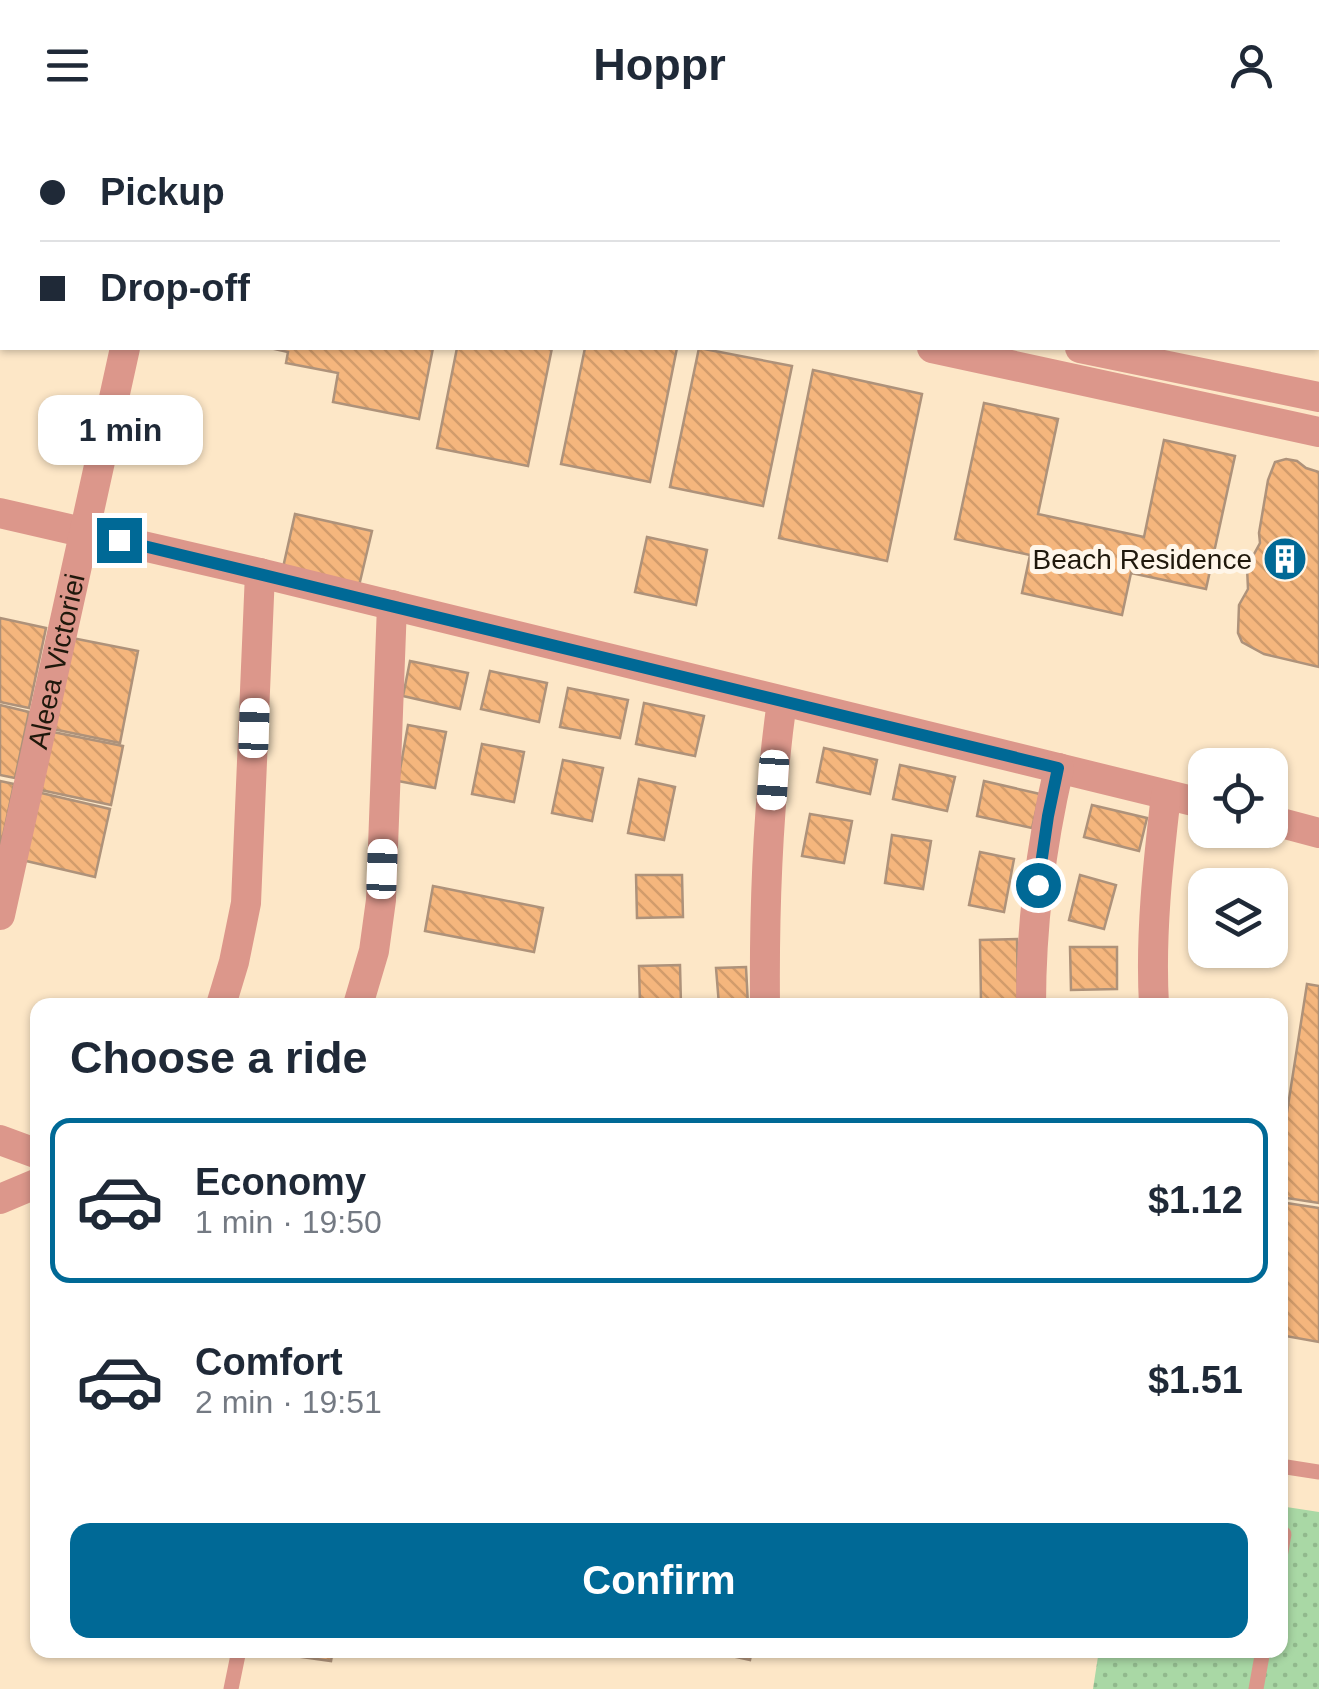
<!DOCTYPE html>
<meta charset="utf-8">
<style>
body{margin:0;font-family:Helvetica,sans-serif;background:#f6f6f7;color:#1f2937;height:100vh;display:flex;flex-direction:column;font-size:38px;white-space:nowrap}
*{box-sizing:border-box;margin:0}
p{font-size:32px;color:#747a83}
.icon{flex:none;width:55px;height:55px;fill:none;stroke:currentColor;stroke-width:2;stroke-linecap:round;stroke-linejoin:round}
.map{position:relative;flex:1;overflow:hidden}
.side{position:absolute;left:30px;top:868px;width:1258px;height:660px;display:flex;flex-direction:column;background:#fff;border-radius:20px;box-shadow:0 2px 8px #0004}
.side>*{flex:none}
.guide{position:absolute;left:0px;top:0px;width:1320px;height:220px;box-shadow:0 2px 8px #0004;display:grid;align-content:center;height:220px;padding:0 40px;background:#fff}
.tools{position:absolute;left:1188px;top:618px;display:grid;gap:20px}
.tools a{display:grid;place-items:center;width:100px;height:100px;border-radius:20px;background:#fff;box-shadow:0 2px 8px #0004;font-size:50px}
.end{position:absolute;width:45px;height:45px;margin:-22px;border:12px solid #006996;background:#fff;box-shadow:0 0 0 5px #fff}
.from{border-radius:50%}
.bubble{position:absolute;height:70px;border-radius:20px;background:#fff;box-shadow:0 2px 8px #0004;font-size:32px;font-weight:600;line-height:70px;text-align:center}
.car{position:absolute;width:30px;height:60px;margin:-30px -15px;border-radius:12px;box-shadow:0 0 8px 2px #0007;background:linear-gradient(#fff 24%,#345 0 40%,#fff 0 76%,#345 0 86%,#fff 0)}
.guide b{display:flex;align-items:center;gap:35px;height:95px;font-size:38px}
.guide b+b{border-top:2px solid #e0e1e3}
.guide i{width:25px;height:25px;background:#1f2937}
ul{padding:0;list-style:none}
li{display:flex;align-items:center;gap:30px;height:165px;margin:0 20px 15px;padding:0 20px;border:5px solid transparent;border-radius:20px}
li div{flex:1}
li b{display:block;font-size:38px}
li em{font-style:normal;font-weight:600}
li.active{border-color:#006996}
li>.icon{width:90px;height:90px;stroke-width:1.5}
h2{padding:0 40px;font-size:45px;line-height:120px}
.action{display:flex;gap:20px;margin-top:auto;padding:20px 40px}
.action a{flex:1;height:115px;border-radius:20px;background:#006996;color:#fff;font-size:40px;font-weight:600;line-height:115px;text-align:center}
header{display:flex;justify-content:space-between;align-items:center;height:130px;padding:0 40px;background:#fff;font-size:45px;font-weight:600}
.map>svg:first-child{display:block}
.park{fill:url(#park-dots)}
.building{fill:url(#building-back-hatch);stroke:#ae927a;stroke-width:2.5}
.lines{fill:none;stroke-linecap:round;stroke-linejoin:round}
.lane{stroke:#dc978b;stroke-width:15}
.street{stroke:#dc978b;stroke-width:30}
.route{stroke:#006996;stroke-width:12}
.labels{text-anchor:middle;stroke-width:10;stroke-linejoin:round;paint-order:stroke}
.poi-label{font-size:28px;fill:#1f180c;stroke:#fff6e9;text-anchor:end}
.street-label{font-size:28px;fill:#1f180c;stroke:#fff6e9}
</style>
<header><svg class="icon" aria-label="menu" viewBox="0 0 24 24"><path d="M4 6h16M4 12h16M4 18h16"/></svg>Hoppr<svg class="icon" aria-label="person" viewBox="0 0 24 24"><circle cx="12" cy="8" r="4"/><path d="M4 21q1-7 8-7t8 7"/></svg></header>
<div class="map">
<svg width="1319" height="1559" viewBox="0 0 1319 1559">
<defs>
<pattern id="park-dots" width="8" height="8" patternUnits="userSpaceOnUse" patternTransform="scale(2.5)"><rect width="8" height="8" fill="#a9d8a5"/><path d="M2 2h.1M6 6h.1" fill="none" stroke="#91b98d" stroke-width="1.8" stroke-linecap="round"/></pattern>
<pattern id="building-back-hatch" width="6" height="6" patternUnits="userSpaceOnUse" patternTransform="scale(2.5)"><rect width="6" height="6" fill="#f5b67d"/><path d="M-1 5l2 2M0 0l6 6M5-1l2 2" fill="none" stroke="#d29c6b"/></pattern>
</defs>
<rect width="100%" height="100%" fill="#fde7c7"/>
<polygon class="park" points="1280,1376 1319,1382 1319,1559 1093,1559 1099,1520 1280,1520"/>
<g class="building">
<polygon points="270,218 433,218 419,289 333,272 338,243 286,233 288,222"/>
<polygon points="457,218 552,218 528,336 437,318"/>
<polygon points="585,218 677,218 650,352 561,334"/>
<polygon points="699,218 792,236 763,376 670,357"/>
<polygon points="813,240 922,264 887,431 779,408"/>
<polygon points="984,273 1058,289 1038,384 1144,407 1164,310 1235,326 1206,459 1131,443 1122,485 1022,463 1030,425 955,409"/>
<polygon points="1286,329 1297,331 1306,338 1319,342 1319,537 1264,524 1242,512 1238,503 1239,475 1248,459 1247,437 1260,413 1259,403 1268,350 1275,332"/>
<polygon points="295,384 372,401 358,460 282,442"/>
<polygon points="647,407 707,420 696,475 635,462"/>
<polygon points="0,488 46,498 29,578 0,572"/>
<polygon points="67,507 138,521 120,613 48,598"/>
<polygon points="410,531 468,543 460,579 403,566"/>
<polygon points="490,541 547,553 539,592 481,579"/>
<polygon points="568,558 628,570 620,608 560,597"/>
<polygon points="644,573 704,586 695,626 636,614"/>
<polygon points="0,575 29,582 15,648 0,645"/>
<polygon points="408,595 446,602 435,658 398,651"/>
<polygon points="48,601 123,616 111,675 36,659"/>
<polygon points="482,614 524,622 514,672 472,664"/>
<polygon points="824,618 877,630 870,664 817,652"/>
<polygon points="563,630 603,638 592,691 552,683"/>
<polygon points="900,635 955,647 947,681 893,669"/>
<polygon points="639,649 675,657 664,710 628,703"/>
<polygon points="0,651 14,654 0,720"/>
<polygon points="984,651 1040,664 1032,698 977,686"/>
<polygon points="37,662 110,679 95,747 22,730"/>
<polygon points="1092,675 1147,688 1139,721 1084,707"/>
<polygon points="810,684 852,691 844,733 802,726"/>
<polygon points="892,705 931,711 923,759 885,753"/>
<polygon points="980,722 1014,729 1004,782 969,775"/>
<polygon points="636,745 682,745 683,787 637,788"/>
<polygon points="1080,745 1116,755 1104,799 1069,790"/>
<polygon points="433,756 543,778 534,822 425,801"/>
<polygon points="1017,809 1018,870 981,871 980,810"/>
<polygon points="1070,817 1117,817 1117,859 1071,860"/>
<polygon points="680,835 681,875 640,875 639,836"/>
<polygon points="746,837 748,875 719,875 716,838"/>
<polygon points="1307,854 1319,856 1319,1073 1280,1067 1280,1027"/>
<polygon points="1280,1072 1319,1078 1319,1212 1280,1205"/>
<polygon points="288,1520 333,1520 331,1531 287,1525"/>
<polygon points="719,1520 752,1520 750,1530 718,1523"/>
</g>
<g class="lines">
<g class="lane">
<polyline points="1280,1336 1319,1342"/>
<polyline points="1280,1427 1284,1404"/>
<polyline points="231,1559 239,1520"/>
<polyline points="1256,1559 1263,1520"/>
</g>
<g class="street">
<polyline points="29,0 41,2"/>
<polyline points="0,45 2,45"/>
<polyline points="932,218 1319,302"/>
<polyline points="1080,218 1319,267"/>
<polyline points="0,383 260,443 1205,674"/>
<polyline points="1270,690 1319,703"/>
<path id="s1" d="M0,785L125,218"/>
<polyline points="221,875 234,832 246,773 260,443"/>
<polyline points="358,875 374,821 381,770 392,475"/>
<path d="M765,875C764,773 768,671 782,571"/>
<path d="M1031,875C1031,796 1041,716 1059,638"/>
<path d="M1154,875C1150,805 1158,734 1166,665"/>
<polyline points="0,1010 38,1024"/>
<polyline points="0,1069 38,1053"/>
</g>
</g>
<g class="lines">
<polyline class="route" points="119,410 1058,638 1048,686 1038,755"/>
</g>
<defs>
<symbol id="building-disc" viewBox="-11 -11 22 22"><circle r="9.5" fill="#006996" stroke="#fff6e9"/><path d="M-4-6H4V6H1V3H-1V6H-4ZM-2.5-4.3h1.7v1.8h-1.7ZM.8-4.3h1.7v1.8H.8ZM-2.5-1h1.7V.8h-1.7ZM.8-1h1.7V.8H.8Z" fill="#fff"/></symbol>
</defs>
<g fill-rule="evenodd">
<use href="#building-disc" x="1260" y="404" width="50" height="50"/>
</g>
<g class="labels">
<g class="poi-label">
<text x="1252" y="439">Beach Residence</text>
</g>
<g class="street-label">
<text dy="10" stroke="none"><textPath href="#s1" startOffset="260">Aleea Victoriei</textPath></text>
</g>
</g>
</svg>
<div class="tools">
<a><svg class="icon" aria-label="locate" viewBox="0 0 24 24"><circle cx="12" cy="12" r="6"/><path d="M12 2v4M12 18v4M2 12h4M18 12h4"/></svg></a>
<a><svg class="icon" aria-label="layers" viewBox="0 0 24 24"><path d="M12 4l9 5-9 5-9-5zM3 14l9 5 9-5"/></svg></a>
</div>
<i class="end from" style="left:1038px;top:755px"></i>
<i class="end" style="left:119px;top:410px"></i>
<div class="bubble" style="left:38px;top:265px;width:165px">1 min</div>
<i class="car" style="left:254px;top:598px;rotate:2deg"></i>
<i class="car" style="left:773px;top:650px;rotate:184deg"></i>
<i class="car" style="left:382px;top:739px;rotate:2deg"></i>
<div class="guide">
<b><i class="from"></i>Pickup</b>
<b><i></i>Drop-off</b>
</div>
<section class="side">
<h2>Choose a ride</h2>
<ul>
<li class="active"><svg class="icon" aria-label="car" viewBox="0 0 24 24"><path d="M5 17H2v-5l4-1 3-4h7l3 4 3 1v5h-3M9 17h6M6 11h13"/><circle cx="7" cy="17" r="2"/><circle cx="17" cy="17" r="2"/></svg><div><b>Economy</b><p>1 min · 19:50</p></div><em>$1.12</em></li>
<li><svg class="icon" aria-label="car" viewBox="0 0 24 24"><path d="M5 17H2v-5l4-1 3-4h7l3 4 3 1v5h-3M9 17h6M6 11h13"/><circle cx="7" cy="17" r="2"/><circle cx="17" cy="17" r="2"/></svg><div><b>Comfort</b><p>2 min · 19:51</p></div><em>$1.51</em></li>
</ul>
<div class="action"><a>Confirm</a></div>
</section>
</div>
